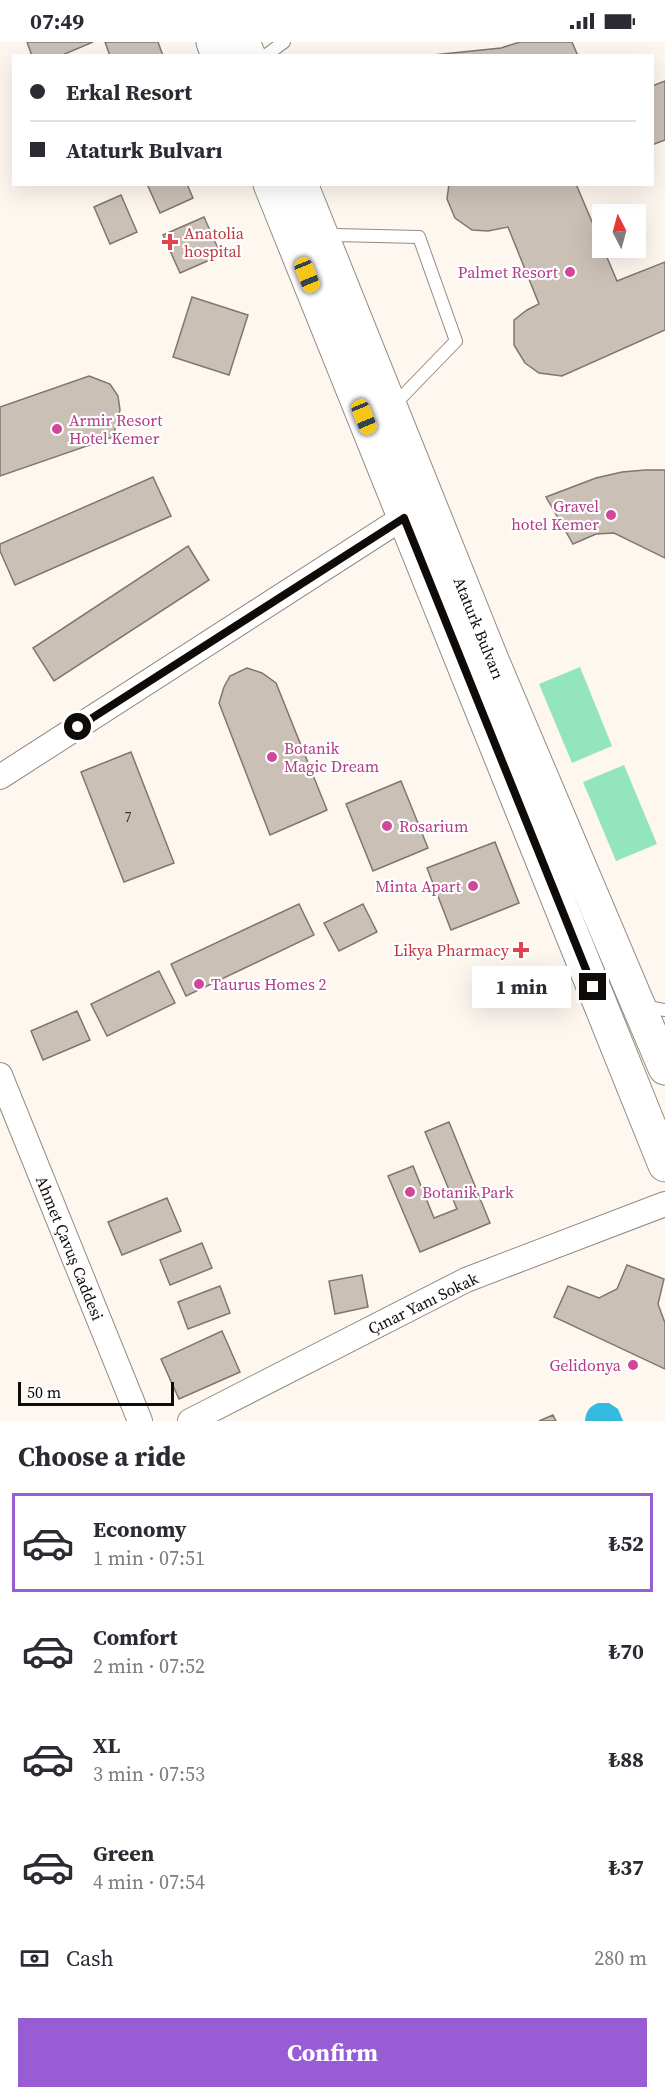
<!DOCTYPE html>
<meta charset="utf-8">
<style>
body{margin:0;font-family:"Source Serif 4",serif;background:#f7f7f7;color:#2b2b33;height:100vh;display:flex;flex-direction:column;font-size:22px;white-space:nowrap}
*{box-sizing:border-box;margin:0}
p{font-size:20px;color:#7c7c81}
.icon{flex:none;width:33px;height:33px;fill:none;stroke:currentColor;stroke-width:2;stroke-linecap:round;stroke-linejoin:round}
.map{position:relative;height:1379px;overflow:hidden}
.panel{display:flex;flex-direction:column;background:#fff;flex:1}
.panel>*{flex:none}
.guide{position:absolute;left:12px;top:12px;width:642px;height:132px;border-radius:0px;box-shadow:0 6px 24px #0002;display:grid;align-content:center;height:132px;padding:0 18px;background:#fff}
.needle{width:39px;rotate:354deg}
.tools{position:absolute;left:592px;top:162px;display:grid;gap:12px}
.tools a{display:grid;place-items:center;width:54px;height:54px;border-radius:0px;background:#fff;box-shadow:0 6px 24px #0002;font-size:30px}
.scale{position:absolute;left:18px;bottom:15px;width:156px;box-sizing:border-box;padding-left:6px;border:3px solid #0f0b08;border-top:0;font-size:16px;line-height:21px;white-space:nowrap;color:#0f0b08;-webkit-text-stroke:4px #fff;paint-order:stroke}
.end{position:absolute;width:27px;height:27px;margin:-14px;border:8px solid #0f0b08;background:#fff;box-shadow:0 0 0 3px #fff}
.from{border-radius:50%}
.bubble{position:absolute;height:42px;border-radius:0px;background:#fff;box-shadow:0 6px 24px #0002;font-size:20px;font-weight:700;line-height:42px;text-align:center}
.car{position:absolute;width:18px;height:36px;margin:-18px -9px;border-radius:8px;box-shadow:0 0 4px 2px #0007;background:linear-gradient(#f5c518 24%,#345 0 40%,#f5c518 0 76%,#345 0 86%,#f5c518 0)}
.guide b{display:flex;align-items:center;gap:21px;height:57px;font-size:22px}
.guide b+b{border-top:2px solid #e1e1e2}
.guide i{width:15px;height:15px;background:#2b2b33}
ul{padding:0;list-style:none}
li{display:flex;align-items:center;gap:18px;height:99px;margin:0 12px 9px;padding:0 6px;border:3px solid transparent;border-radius:0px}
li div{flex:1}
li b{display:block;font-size:22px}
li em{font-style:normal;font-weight:700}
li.active{border-color:#985dd4}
li>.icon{width:54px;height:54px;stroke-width:1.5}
h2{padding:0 18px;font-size:27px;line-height:72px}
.pay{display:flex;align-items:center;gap:15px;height:66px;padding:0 18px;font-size:22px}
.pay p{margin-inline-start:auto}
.primary-button{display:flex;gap:12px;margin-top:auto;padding:12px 18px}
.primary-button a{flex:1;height:69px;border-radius:0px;background:#985dd4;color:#fff;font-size:24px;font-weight:700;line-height:69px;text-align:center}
.status{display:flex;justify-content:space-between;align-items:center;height:42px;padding:0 30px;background:#fff;direction:ltr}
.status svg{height:16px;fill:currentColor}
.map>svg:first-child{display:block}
.green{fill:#93e5be}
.water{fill:#34bade}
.building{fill:#cbc0b5;stroke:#80766c;stroke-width:1.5}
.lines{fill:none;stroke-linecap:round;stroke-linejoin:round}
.service-casing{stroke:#948a80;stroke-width:14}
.minor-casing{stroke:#948a80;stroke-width:26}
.secondary-casing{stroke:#948a80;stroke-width:35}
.service{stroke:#fff;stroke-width:12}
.minor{stroke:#fff;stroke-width:24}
.secondary{stroke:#fff;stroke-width:33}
.route{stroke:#0f0b08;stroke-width:8}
.health-dot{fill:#e0444e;stroke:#fff;stroke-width:2}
.hotel-dot{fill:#d1479c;stroke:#fff;stroke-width:2}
.labels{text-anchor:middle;stroke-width:4.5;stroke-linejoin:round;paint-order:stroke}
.number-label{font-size:14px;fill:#3e3833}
.health-label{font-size:16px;fill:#be3a42;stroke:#fff;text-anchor:start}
.hotel-label{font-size:16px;fill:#b23c85;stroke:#fff;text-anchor:start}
.street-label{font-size:16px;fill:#0f0b08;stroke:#fff}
</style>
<div class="status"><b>07:49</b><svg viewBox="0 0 49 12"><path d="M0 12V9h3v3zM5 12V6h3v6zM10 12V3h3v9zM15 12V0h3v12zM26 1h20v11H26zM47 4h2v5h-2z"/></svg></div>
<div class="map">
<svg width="665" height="1379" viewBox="0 0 665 1379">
<rect width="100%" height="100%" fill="#fef7f0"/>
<g class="green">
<polygon points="580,625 612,704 572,721 539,642"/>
<polygon points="624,723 657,802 616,819 583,740"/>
</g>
<path class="water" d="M598,1361H609L618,1367L623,1379H585C586,1369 589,1365 598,1361Z"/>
<g class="building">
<polygon points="27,0 93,0 60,14 32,14"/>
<polygon points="105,0 158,0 163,14 110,14"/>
<polygon points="520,0 572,0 578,14 423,14 501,6"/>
<polygon points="665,39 665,98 652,103 652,44"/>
<polygon points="147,142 187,142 193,156 160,171"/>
<polygon points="449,142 576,142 617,239 665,220 665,288 562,334 539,331 525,321 514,303 514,278 527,268 539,262 508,185 488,189 472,188 455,176 447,157"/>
<polygon points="121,153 137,190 110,202 94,165"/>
<polygon points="204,175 221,213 180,231 163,193"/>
<polygon points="192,255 248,273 229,333 173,315"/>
<polygon points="89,334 110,342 118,354 120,368 113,395 0,434 0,365"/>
<polygon points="645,428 665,428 665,516 614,491 596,492 573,502 546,455 596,436 622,430"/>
<polygon points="153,435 171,474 15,543 0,509 0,502"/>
<polygon points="188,504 209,538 54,639 33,606"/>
<polygon points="247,626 262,631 276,641 327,768 270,793 219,661 224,645 230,634"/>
<polygon points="131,710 174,821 124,840 81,730"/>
<polygon points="401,739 428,806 373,829 346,762"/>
<polygon points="495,800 519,861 451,888 427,826"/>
<polygon points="299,862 314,893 186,954 171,922"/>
<polygon points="363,862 377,890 339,909 324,881"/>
<polygon points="159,929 175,961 107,994 91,962"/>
<polygon points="77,969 90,998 43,1018 31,989"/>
<polygon points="449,1080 490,1181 420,1210 388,1134 413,1124 434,1176 457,1167 425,1090"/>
<polygon points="167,1156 181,1189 122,1213 108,1180"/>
<polygon points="202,1201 212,1226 170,1243 160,1218"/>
<polygon points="627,1223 664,1237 658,1262 665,1281 665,1327 554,1275 568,1244 599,1256 617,1247"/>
<polygon points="362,1233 368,1265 335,1272 329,1239"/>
<polygon points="220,1244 230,1271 188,1287 178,1260"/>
<polygon points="222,1289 240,1330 179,1357 161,1317"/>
<polygon points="553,1373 556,1379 539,1379"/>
</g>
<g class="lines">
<defs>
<g id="service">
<polyline points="265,14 284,0"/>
<polyline points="325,197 336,193 419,195 456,299 394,363"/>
<polyline points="643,964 665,968"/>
</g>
<g id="minor">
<polyline points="0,735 404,475"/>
<polyline points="0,1033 140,1379"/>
<polyline points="190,1379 466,1238 665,1162"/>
</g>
<g id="secondary">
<polyline points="213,0 218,14"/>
<polyline points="243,0 249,14"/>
<polyline points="270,142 665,1123"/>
<polyline points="301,142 492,618 665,1026"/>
</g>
</defs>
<use href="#service" class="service-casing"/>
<use href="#minor" class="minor-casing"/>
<use href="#secondary" class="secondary-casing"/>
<use href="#service" class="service"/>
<use href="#minor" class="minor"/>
<use href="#secondary" class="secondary"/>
</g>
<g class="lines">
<polyline class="route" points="78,685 404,476 593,945"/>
</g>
<g class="health-dot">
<path d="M167 191h6v6h6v6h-6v6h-6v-6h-6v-6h6z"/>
<path d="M518 899h6v6h6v6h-6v6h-6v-6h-6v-6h6z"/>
</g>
<g class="hotel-dot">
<circle cx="570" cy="230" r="6"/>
<circle cx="57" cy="387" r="6"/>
<circle cx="611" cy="473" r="6"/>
<circle cx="272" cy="715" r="6"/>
<circle cx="387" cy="784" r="6"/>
<circle cx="473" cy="844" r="6"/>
<circle cx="199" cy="942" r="6"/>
<circle cx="410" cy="1150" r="6"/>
<circle cx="633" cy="1323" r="6"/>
</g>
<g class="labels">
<g class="number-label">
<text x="128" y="780">7</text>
</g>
<g class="health-label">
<text x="184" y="197">Anatolia<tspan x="184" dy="18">hospital</tspan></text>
<text x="509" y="914" text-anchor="end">Likya Pharmacy</text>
</g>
<g class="hotel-label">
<text x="558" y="236" text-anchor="end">Palmet Resort</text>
<text x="69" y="384">Armir Resort<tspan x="69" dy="18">Hotel Kemer</tspan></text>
<text x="599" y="470" text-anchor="end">Gravel<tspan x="599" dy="18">hotel Kemer</tspan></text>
<text x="284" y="712">Botanik<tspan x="284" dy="18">Magic Dream</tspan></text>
<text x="399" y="790">Rosarium</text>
<text x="461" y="850" text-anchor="end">Minta Apart</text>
<text x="211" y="948">Taurus Homes 2</text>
<text x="422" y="1156">Botanik Park</text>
<text x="621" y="1329" text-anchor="end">Gelidonya</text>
</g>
<g class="street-label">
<text transform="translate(479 586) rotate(68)" y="6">Ataturk Bulvarı</text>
<text transform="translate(70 1206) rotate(68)" y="6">Ahmet Çavuş Caddesi</text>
<text transform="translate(423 1261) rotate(-26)" y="6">Çınar Yanı Sokak</text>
</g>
</g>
</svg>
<div class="tools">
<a><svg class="needle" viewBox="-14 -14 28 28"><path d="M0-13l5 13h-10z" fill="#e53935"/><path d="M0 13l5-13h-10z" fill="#7c7c81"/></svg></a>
</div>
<div class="scale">50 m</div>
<i class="end from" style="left:78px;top:685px"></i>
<i class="end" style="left:593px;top:945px"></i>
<div class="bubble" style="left:472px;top:924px;width:99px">1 min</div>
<i class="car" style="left:307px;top:233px;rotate:158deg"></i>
<i class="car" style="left:364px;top:375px;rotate:158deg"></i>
<div class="guide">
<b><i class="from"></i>Erkal Resort</b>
<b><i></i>Ataturk Bulvarı</b>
</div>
</div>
<section class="panel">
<h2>Choose a ride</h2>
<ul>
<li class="active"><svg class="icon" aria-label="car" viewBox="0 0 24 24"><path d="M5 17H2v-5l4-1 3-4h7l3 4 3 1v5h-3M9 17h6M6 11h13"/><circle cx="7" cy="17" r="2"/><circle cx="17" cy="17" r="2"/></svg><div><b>Economy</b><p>1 min · 07:51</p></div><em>₺52</em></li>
<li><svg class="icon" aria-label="car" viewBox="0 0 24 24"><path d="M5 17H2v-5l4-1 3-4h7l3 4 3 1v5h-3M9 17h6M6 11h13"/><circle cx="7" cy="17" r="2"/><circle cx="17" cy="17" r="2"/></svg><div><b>Comfort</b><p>2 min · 07:52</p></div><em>₺70</em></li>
<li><svg class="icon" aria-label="car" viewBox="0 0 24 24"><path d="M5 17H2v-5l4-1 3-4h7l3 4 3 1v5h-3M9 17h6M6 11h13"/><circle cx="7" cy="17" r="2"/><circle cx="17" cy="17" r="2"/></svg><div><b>XL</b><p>3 min · 07:53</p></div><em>₺88</em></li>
<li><svg class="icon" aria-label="car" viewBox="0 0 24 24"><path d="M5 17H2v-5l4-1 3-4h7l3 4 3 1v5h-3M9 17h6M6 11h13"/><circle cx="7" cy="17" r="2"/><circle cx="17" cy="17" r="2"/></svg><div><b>Green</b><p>4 min · 07:54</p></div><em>₺37</em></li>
</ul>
<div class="pay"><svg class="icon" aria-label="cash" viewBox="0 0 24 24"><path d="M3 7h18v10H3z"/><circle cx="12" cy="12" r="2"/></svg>Cash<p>280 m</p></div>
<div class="primary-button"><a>Confirm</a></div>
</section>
